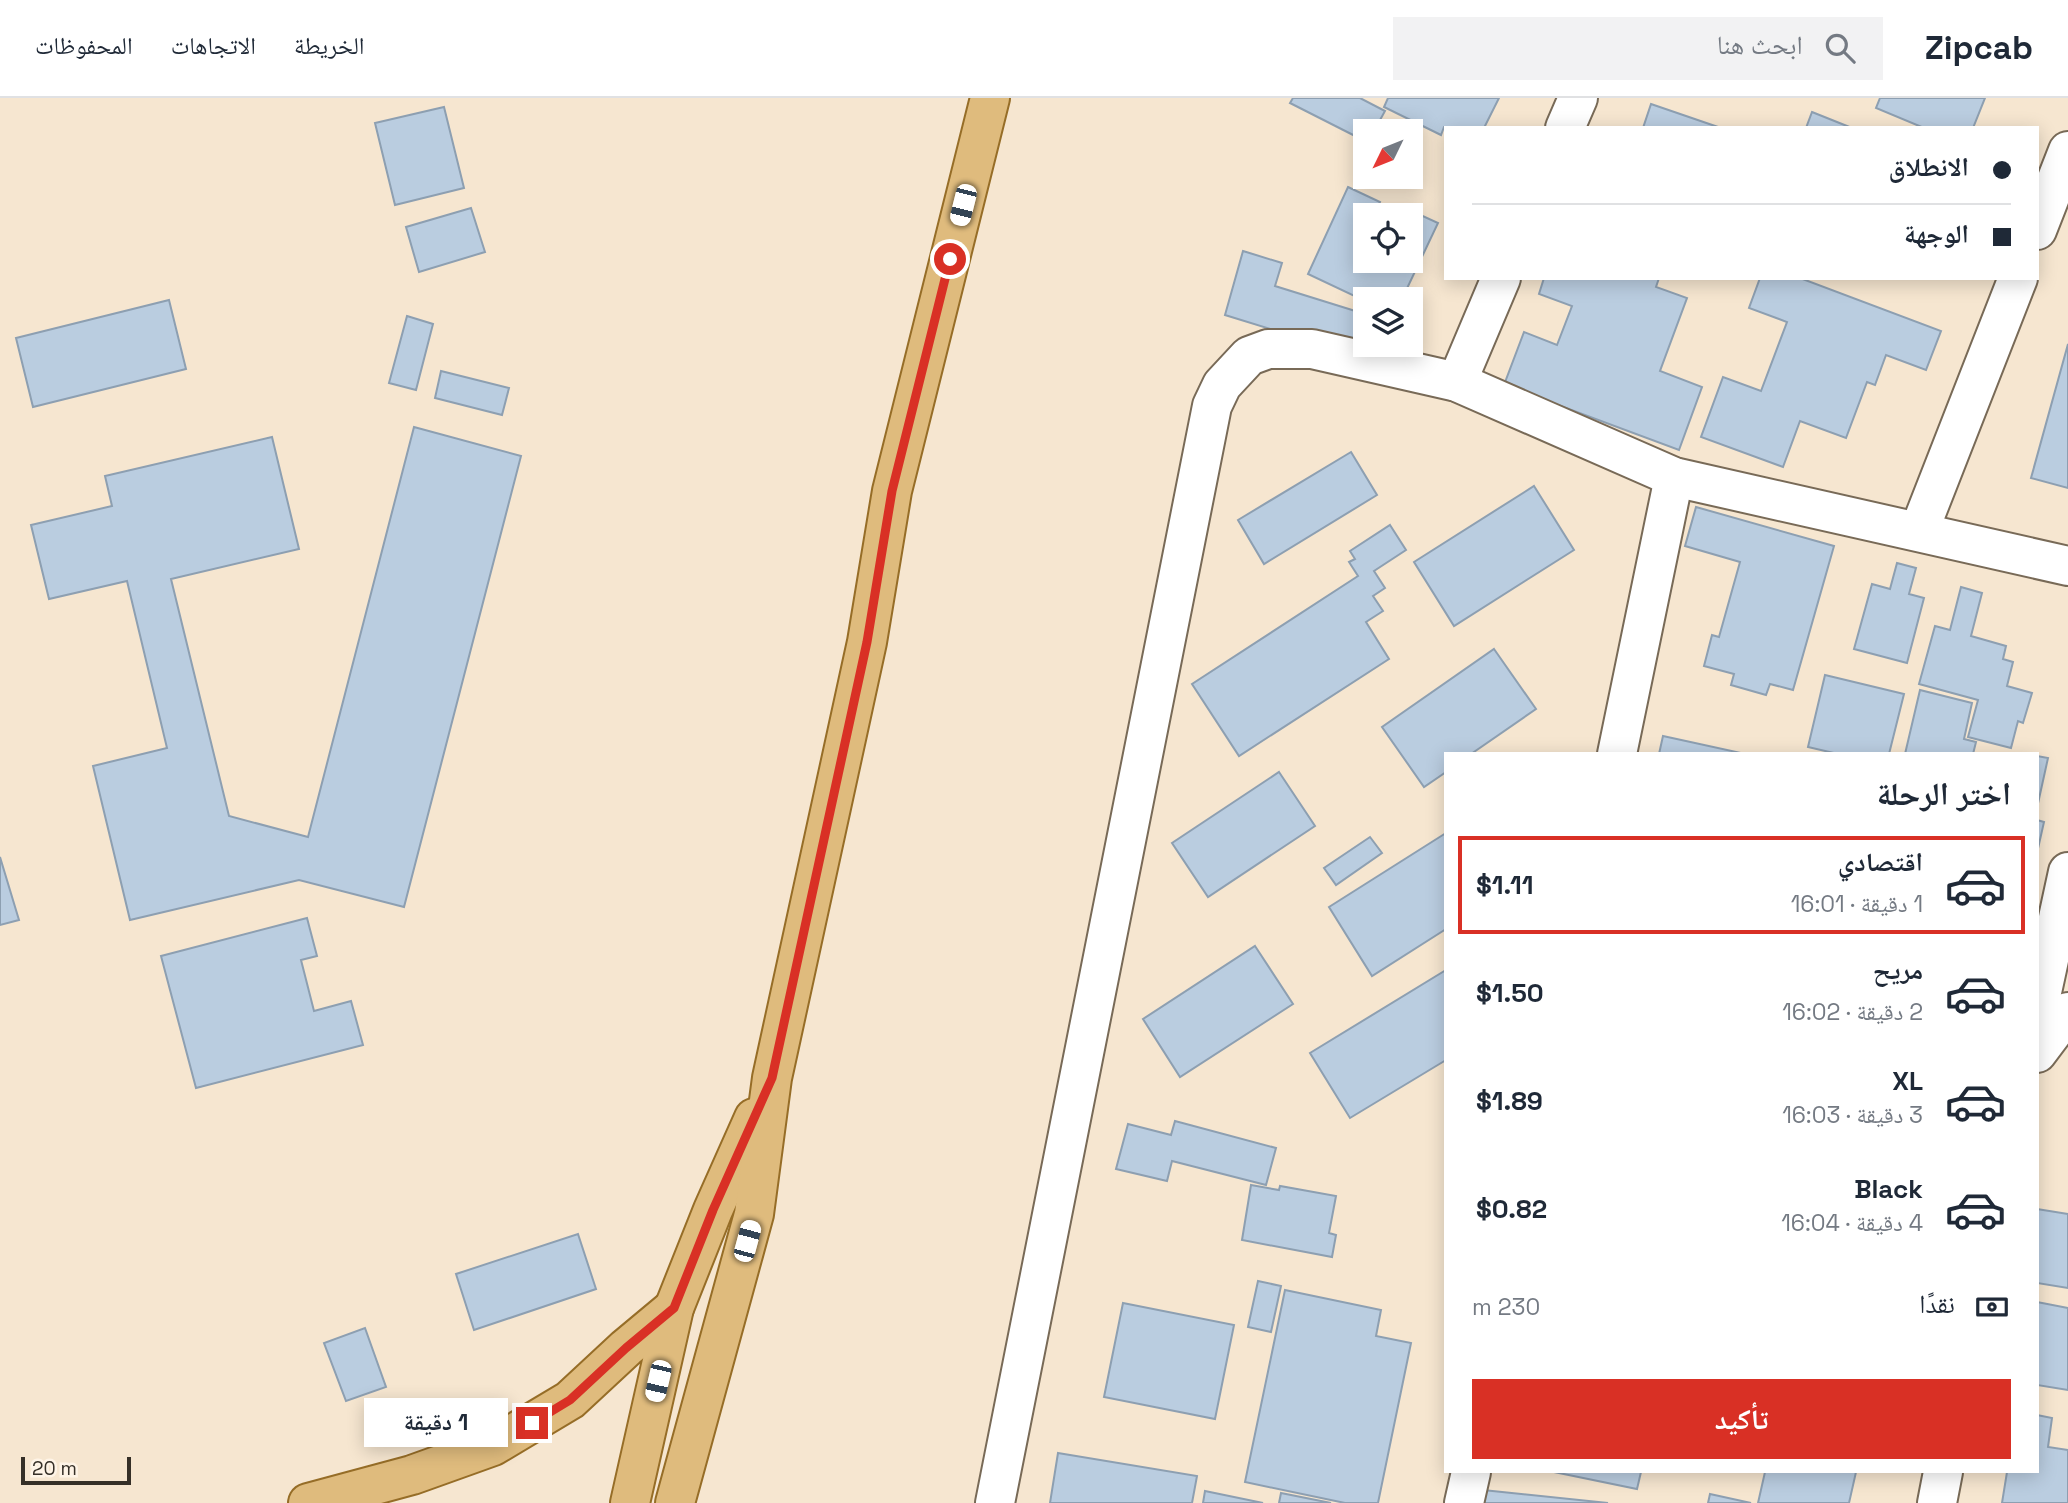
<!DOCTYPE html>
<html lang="ar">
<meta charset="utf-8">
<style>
body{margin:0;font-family:"Space Grotesk","Noto Naskh Arabic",sans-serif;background:#f2f2f3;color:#1f2937;direction:rtl;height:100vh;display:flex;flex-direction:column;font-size:26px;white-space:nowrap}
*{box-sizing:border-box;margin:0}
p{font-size:23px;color:#747a83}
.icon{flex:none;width:38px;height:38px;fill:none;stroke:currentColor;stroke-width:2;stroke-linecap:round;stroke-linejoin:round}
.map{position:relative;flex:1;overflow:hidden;direction:ltr}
.drawer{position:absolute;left:1444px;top:654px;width:595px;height:721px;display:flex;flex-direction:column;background:#fff;border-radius:0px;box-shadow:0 4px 18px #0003;direction:rtl}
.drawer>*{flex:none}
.guide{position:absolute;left:1444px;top:28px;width:595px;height:154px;border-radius:0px;box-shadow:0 4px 18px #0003;direction:rtl;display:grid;align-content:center;height:154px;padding:0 28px;background:#fff}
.needle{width:46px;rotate:227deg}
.tools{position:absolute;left:1353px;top:21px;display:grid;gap:14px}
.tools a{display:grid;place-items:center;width:70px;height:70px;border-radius:0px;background:#fff;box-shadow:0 4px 18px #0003;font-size:35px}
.scale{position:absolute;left:21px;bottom:18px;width:110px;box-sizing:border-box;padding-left:7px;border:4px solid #352f27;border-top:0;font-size:19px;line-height:24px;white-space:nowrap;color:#352f27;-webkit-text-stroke:5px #fef4e7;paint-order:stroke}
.end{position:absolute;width:32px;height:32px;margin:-16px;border:9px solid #d93025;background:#fff;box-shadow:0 0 0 4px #fff}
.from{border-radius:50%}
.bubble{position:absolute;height:49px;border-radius:0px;background:#fff;box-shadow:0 4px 18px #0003;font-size:23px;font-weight:700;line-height:49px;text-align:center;direction:rtl}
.car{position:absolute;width:21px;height:42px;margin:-21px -10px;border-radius:9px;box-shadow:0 0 5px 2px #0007;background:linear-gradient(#fff 24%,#345 0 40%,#fff 0 76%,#345 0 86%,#fff 0)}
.guide b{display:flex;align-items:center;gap:24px;height:66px;font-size:26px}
.guide b+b{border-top:2px solid #e0e1e3}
.guide i{width:18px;height:18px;background:#1f2937}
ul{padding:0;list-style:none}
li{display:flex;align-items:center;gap:21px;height:98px;margin:0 14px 10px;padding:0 14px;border:4px solid transparent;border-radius:0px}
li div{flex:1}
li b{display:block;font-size:26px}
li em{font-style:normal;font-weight:700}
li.on{border-color:#d93025}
li>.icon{width:63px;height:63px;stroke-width:1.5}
h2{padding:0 28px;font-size:32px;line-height:84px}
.pay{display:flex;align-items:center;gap:18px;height:77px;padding:0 28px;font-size:26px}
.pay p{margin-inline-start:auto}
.primary-button{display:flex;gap:14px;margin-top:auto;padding:14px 28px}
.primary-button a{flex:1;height:80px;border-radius:0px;background:#d93025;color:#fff;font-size:28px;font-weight:700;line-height:80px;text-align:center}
header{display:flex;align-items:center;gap:42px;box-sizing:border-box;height:98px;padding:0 35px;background:#fff;border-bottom:2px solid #e0e1e3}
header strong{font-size:33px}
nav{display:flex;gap:38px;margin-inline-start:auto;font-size:24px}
.search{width:490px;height:63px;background:#f2f2f3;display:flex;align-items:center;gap:18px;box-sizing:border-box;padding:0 24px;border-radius:0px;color:#747a83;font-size:26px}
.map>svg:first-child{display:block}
.building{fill:#bacde0;stroke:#8d9fb1;stroke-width:2}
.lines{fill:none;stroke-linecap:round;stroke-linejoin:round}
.minor-casing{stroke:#786a57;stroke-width:42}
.major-casing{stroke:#966d27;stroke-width:42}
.minor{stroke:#fff;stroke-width:38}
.major{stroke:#dfbb7d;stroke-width:38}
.route{stroke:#d93025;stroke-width:9}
</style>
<header>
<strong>Zipcab</strong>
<div class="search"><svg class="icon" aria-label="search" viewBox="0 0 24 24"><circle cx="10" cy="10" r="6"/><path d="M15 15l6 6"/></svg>ابحث هنا</div>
<nav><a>الخريطة</a><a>الاتجاهات</a><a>المحفوظات</a></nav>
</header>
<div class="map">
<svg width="2068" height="1405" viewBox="0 0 2068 1405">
<rect width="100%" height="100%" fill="#f6e6d0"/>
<g class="building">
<polygon points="1293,0 1360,0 1385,13 1374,33 1365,33 1365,43 1290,5"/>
<polygon points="1388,0 1499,0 1484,30 1444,29 1441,37 1384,9"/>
<polygon points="1880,0 1985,0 1973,30 1924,30 1876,10"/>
<polygon points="1651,6 1721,30 1643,30"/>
<polygon points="444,9 464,90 395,107 375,25"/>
<polygon points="1812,14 1852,30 1806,30"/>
<polygon points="1348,89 1380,104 1374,117 1365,117 1365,163 1410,163 1410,117 1396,117 1401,108 1438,125 1402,201 1365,201 1365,203 1308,176"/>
<polygon points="471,110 485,154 419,174 406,129"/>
<polygon points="1243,153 1282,165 1275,188 1365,216 1365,225 1355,257 1225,217"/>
<polygon points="1544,180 1659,180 1656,189 1687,200 1660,273 1702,289 1679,352 1504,287 1524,234 1557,247 1572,208 1539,196"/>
<polygon points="1760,180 1800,180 1941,233 1926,272 1886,257 1875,287 1867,284 1846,340 1800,323 1783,369 1701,339 1723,279 1761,293 1787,224 1749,210"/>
<polygon points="169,202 186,271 33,309 16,240"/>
<polygon points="407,218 433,226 416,292 389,285"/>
<polygon points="2068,246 2068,390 2031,380"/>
<polygon points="441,273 509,290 502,317 435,300"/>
<polygon points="414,329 521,358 404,809 299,782 130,822 93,668 167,650 127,483 49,501 31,427 112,408 105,378 272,339 299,451 171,481 229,718 308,739"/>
<polygon points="1351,354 1377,397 1264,466 1238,422"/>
<polygon points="1534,388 1574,452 1454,528 1414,464"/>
<polygon points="1696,409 1834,448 1793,592 1770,586 1766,597 1731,587 1734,576 1704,568 1712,537 1719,539 1740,464 1685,448"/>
<polygon points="1390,427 1406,452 1374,473 1385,490 1373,498 1383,513 1366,524 1389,561 1239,658 1192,586 1358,478 1349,464 1355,461 1350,453"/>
<polygon points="1897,465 1916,470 1909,496 1924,500 1907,565 1854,551 1872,486 1890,491"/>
<polygon points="1961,489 1982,495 1971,538 2006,548 2003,561 2013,564 2007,588 2032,595 2023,625 2018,623 2011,650 1968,639 1978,602 1919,586 1935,528 1950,532"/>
<polygon points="1494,551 1536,611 1471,656 1446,656 1446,674 1424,689 1382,629"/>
<polygon points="1825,577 1904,596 1889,656 1838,656 1808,649"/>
<polygon points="1920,592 1972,605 1964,641 1976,644 1973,656 1905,656"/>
<polygon points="1663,638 1741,655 1741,656 1659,656"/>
<polygon points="2037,658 2048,660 2037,710"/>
<polygon points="1279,674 1315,728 1208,799 1172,745"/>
<polygon points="2037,722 2044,724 2037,755"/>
<polygon points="1446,735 1446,831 1372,878 1329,809"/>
<polygon points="1370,739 1382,755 1336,787 1324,770"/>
<polygon points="0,759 19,822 0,827"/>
<polygon points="307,820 317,858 301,862 314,913 351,903 363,947 196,990 161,858"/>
<polygon points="1255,848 1293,906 1180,979 1143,921"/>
<polygon points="1446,872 1446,962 1350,1020 1310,955"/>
<polygon points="1175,1023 1276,1050 1266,1087 1172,1063 1167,1083 1116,1071 1128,1026 1171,1037"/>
<polygon points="1251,1087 1279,1092 1280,1088 1336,1098 1329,1135 1336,1137 1332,1159 1242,1142"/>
<polygon points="2037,1111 2068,1116 2068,1190 2037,1185"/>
<polygon points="578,1136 596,1191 474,1232 456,1176"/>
<polygon points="1258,1183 1281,1188 1271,1234 1248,1229"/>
<polygon points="1285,1192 1381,1212 1376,1238 1411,1245 1378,1405 1345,1405 1245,1384"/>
<polygon points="2037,1204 2068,1210 2068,1292 2037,1287"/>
<polygon points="1123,1205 1234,1227 1215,1321 1104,1299"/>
<polygon points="365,1230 386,1289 346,1303 324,1245"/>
<polygon points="2037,1317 2052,1320 2048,1349 2068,1352 2068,1405 2002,1405 2007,1374 2037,1374"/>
<polygon points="1058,1355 1197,1378 1192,1405 1050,1405"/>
<polygon points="1554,1374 1641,1374 1637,1391"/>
<polygon points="1765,1374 1856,1374 1849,1405 1758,1405"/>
<polygon points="1483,1392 1608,1405 1482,1405"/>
<polygon points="1205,1393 1263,1405 1203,1405"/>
<polygon points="1281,1395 1331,1405 1279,1405"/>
<polygon points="1710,1396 1751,1405 1708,1405"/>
</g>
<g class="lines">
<defs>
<g id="minor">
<polyline points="1565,30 1578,0"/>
<polyline points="2037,132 2068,53"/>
<polyline points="1457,284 1501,180"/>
<polyline points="1919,433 2018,180"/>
<polyline points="1617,656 1674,379"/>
<polyline points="2037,917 2068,774"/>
<polyline points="2037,955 2068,914"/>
<polyline points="995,1405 1212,308 1222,287 1249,258 1268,251 1312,251 1457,284 1674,379 2068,468"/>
<polyline points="1464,1405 1471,1374"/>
<polyline points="1937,1405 1943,1374"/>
</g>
<g id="major">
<polyline points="308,1405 412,1377 493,1348 570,1302 626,1250 674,1210"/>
<polyline points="630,1405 674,1210 713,1112 754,1020"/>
<polyline points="675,1405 754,1116 772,980 867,544 892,393 990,0"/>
</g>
</defs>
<use href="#minor" class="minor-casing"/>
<use href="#major" class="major-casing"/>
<use href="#minor" class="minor"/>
<use href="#major" class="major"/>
</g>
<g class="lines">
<polyline class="route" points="532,1325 570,1302 626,1250 674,1210 713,1112 772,980 867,544 892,393 950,161"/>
</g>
</svg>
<div class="tools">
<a><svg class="needle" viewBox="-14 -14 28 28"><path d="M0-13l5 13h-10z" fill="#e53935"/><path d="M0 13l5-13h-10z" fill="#747a83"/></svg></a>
<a><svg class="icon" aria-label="locate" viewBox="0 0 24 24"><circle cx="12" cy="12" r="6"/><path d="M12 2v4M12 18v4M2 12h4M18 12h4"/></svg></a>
<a><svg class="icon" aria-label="layers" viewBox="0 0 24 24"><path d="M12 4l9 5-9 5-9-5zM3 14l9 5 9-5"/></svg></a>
</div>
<div class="scale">20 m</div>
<i class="end from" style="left:950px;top:161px"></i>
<i class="end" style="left:532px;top:1325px"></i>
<div class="bubble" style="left:364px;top:1300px;width:144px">1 دقيقة</div>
<i class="car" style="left:963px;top:107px;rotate:194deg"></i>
<i class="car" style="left:747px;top:1143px;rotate:15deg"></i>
<i class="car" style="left:658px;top:1283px;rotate:193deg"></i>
<div class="guide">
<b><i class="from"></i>الانطلاق</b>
<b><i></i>الوجهة</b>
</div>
<section class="drawer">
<h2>اختر الرحلة</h2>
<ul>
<li class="on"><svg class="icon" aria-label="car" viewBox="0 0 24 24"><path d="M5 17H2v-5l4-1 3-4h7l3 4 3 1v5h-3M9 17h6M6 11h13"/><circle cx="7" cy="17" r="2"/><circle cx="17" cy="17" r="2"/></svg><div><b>اقتصادي</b><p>1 دقيقة · 16:01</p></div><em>$1.11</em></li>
<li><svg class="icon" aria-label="car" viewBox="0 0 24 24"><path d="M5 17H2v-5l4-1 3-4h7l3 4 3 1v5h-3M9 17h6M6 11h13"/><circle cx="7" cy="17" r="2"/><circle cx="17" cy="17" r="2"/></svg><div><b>مريح</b><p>2 دقيقة · 16:02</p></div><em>$1.50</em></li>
<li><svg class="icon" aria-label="car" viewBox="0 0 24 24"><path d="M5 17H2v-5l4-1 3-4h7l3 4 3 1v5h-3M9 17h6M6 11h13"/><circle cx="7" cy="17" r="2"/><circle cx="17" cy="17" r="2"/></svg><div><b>XL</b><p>3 دقيقة · 16:03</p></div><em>$1.89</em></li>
<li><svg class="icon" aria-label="car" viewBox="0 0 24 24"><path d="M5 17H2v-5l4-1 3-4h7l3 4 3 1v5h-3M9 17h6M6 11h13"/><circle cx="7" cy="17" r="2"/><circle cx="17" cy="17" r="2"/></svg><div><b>Black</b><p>4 دقيقة · 16:04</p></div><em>$0.82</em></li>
</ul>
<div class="pay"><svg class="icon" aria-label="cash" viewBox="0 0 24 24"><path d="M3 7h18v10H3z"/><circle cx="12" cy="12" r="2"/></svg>نقدًا<p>230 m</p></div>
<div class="primary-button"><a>تأكيد</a></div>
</section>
</div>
